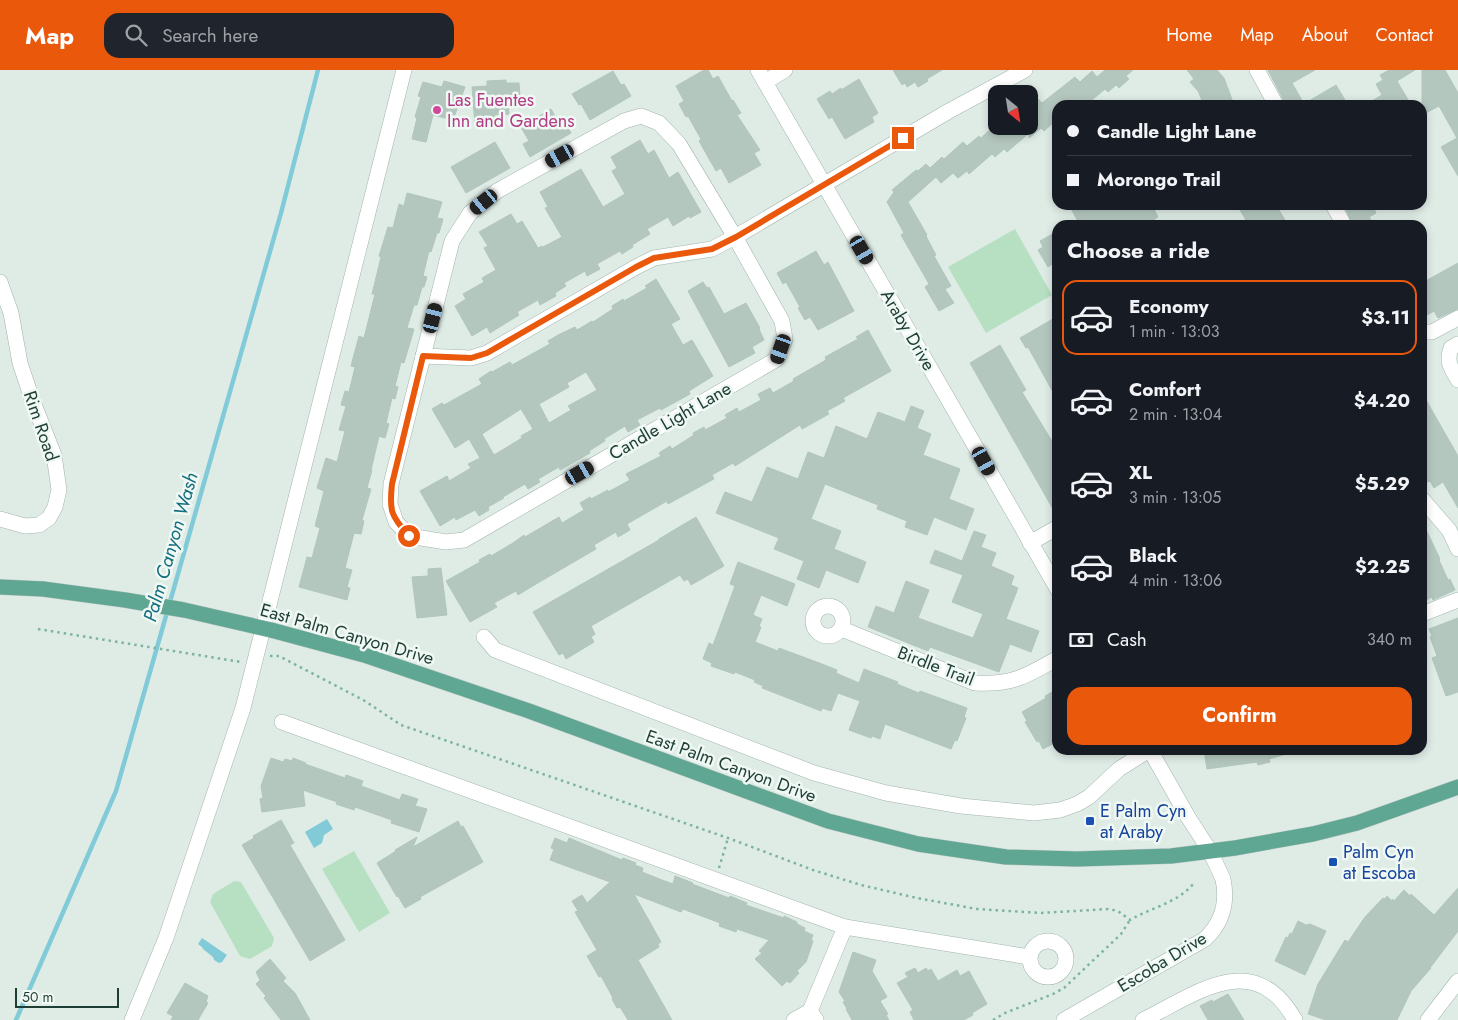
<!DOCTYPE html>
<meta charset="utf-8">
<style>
body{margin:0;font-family:Jost,sans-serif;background:#20242c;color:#f1f3f6;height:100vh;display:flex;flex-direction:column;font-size:19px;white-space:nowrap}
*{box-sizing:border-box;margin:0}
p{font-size:16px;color:#9ea1a6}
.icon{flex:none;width:28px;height:28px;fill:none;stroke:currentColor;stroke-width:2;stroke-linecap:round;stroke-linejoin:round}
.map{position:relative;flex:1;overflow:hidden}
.sheet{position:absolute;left:1052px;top:150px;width:375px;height:535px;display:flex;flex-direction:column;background:#171b24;border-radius:15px;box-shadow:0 2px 8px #0003}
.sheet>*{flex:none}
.banner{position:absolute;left:1052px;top:30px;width:375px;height:110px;border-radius:15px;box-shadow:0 2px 8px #0003;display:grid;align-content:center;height:110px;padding:0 15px;background:#171b24}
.needle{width:32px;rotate:150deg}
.tools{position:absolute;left:988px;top:15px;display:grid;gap:10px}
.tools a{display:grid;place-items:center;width:50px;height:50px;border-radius:10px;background:#171b24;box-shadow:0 2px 8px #0003;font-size:25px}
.scale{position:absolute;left:15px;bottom:12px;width:104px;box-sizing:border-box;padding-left:5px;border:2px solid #1e3e35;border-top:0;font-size:14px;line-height:18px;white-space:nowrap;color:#1e3e35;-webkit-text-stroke:4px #f0f8f4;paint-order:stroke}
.end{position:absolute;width:22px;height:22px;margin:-11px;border:6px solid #ea580c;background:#fff;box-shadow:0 0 0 2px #fff}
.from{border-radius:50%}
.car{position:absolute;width:15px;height:30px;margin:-15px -8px;border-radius:6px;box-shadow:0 0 4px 1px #0007;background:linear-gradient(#222 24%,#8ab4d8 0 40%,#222 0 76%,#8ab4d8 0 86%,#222 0)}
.banner b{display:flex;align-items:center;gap:18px;height:48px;font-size:19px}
.banner b+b{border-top:1px solid #363941}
.banner i{width:12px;height:12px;background:#f1f3f6}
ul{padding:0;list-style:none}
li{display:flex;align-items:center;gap:15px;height:75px;margin:0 10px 8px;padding:0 5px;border:2px solid transparent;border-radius:15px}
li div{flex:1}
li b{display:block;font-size:19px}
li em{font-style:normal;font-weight:700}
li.active{border-color:#ea580c}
li>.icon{width:45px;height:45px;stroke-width:1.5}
h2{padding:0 15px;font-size:22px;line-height:60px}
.pay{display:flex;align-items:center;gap:12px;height:55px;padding:0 15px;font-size:19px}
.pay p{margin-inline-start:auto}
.action{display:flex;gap:10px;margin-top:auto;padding:10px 15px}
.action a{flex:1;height:58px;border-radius:15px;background:#ea580c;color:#fff;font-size:20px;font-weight:700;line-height:58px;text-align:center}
header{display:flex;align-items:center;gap:30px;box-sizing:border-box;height:70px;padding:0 25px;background:#ea580c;color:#fff}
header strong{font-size:24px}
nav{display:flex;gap:28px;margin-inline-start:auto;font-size:18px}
.search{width:350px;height:45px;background:#20242c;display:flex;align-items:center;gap:12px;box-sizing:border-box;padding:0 18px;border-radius:15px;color:#9ea1a6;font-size:19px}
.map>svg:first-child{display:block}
.green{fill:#b6e0c1}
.water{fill:#81cad7}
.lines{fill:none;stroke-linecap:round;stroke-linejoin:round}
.stream{stroke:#81cad7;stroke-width:4.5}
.building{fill:#b4c7bf;stroke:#b1c6bd;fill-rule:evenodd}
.minor-casing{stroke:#a1b4ad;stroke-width:16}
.major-casing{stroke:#c0c9c6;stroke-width:16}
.path{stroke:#7cb3a1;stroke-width:2.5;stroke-dasharray:2.5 4;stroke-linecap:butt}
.minor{stroke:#fff;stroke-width:15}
.major{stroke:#5fa693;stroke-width:15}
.major-bridge-casing{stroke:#c0c9c6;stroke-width:16;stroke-linecap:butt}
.major-bridge{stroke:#5fa693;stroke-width:15}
.route{stroke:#ea580c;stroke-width:6}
.hotel-dot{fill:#d1479c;stroke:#f0f8f4;stroke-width:2}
.transit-dot{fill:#1a4fb4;stroke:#f0f8f4;stroke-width:2}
.labels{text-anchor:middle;stroke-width:5;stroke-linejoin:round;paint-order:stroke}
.hotel-label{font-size:18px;fill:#b23c85;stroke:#f0f8f4;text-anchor:start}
.street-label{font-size:18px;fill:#1e3e35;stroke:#f0f8f4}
.transit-label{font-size:18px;fill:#164399;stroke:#f0f8f4;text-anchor:start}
.water-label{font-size:19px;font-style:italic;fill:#136e7f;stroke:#f0f8f4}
</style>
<header>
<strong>Map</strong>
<div class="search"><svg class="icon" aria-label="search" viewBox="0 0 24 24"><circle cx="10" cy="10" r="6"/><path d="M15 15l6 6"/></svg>Search here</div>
<nav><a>Home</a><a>Map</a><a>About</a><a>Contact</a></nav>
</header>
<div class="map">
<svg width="1458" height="950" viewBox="0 0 1458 950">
<rect width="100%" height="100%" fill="#dfece6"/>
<g class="green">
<polygon points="1015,159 1052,225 986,263 948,197"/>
<polygon points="354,781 390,843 359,862 322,799"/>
<polygon points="234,811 241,812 274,868 272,876 250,889 240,886 210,832 213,824"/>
</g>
<g class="water">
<polygon points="327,749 333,759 324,765 322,773 314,778 305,762"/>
<polygon points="202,868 227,885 222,892 219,893 214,890 213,887 203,879 202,877 198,874"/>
</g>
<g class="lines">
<polyline class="stream" points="16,950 116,721 281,143 318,0"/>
</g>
<g class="building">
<polygon points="704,0 708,0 713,9 718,6 732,31 733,30 741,43 737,45 760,80 754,83 761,95 729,113 721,98 716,101 699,71 701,69 688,46 686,47 679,34 684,31 676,16"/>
<polygon points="893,0 942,0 927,9 928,11 918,17 915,12 907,17 905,13 902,15"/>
<polygon points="1105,0 1133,0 1126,6 1129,9 1119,18 1116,15 1108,22 1105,19 1086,35 1058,35 1058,44 1052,49 1054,52 1044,61 1041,58 1029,68 1029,63 1007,82 1004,79 995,87 992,84 969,104 967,101 958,108 953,103 941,113 936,107 908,132 927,165 926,166 936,185 934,186 951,216 945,219 954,233 939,241 925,217 929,214 901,165 904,163 887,132 894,122 892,120 916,100 918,101 926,94 930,98 942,87 944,89 963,72 967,76 979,66 981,68 994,56 1029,56 1029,37 1038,29 1042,33 1075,7 1080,12 1092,1 1097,7"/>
<polygon points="1187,0 1217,0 1224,8 1234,35 1204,35 1198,21 1190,12 1194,9"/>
<polygon points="1268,0 1315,0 1292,13 1304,34 1336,15 1348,35 1285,35 1284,31"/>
<polygon points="1389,0 1415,0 1397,11 1411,35 1365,35 1382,25 1376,14 1383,10 1380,5"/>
<polygon points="1422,0 1445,0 1458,23 1458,106 1441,77 1457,68 1439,36 1422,45"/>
<polygon points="613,1 621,15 624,14 631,26 590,50 581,34 579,35 572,24"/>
<polygon points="859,9 878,43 872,47 874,52 845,69 832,47 829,49 817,29 830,21 832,24 841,18 841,20"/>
<polygon points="506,10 506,13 519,13 520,26 508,26 509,44 494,45 495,54 475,55 472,17 487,16 487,11"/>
<polygon points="444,11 465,17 453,50 433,45 426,72 412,69 417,48 415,47 421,27 418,26 423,12 442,17"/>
<polygon points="551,39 557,50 562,47 571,63 530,87 523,74 529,71 521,57"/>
<polygon points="640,70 648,84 654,80 669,108 678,102 701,142 690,148 689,146 673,156 668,147 647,159 650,164 632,175 633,177 622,184 620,181 597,194 600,199 587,206 585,201 564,213 566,216 555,223 556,226 540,235 538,230 517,242 519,245 490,263 487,257 472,266 455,236 466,229 463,224 484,212 482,208 496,200 484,178 488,176 479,162 511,144 517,154 522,151 538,178 542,176 543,177 562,167 545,138 548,137 540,122 581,99 603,137 625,124 612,101 617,98 611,87"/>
<polygon points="495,72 510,98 466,123 451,97"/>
<polygon points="407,123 442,132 437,148 443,149 439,163 437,163 431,182 429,181 423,206 427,207 424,217 422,217 417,235 414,235 407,258 414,259 404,293 401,292 395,316 398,317 395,329 392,328 386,353 389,354 385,368 379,366 371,400 372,400 367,418 371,419 362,450 364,451 361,464 354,463 345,498 352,500 347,517 350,518 347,530 299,517 307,487 312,488 320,458 315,456 324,421 317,418 326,388 337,392 345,361 339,360 346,336 341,335 345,321 349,322 355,297 351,296 359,266 364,268 375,224 372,224 381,187 379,186 388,157 393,158 399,134 404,136"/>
<polygon points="1069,135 1152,135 1158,147 1145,155 1080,155"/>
<polygon points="1237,135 1276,135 1288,155 1249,155"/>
<polygon points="1344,135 1372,135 1376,143 1369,147 1374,155 1353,155"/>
<polygon points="1058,161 1058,190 1048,197 1038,180 1043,177 1040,171"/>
<polygon points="816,181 824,195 828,192 854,241 818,260 810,247 805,250 798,238 800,237 786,212 783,214 777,203"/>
<polygon points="1458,193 1458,239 1438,248 1434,241 1422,248 1422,213"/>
<path d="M656,209L680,249L671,254L683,275L692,270L713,306L689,321L690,324L661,340L660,338L637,350L640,355L628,362L625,356L604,369L605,371L589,381L590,383L560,400L559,397L538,409L540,412L528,419L525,414L503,427L504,428L488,437L489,440L479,446L475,440L456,450L455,447L440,456L420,421L447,406L449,411L471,398L468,394L480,388L469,369L455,378L432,339L442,333L444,335L482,314L479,309L491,301L492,302L510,292L512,295L550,274L548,271L558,265L575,257L577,260L592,251L593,252L613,239L612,236L623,229L624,231L647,218L645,216ZM586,302L597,320L568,336L571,340L549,353L539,334L569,317L567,313ZM521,339L533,359L521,366L522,368L494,385L482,364Z"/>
<polygon points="703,212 707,218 709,217 724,244 746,233 760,258 759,259 764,270 752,277 755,283 729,297 688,221"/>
<polygon points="1058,246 1058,331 1028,277 1026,278 1020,268"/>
<polygon points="868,260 891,301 843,328 845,331 827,341 829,344 802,359 800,355 735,396 733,393 712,405 714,409 668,434 667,431 627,454 630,460 618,467 616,462 594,475 596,479 531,517 518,525 516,521 494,533 497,537 470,552 446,511 480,492 479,490 490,484 491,486 513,473 524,465 525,467 559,447 562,453 584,440 580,433 590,427 591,429 608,420 608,422 630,410 626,404 661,386 659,383 670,376 672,379 694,365 693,363 704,357 705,360 727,348 725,345 737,338 739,342 761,330 758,324 770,318 773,323 794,311 793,309 826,290 825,287 858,269 856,267"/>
<polygon points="1000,275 1026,320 1022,322 1058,381 1058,448 970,293"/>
<polygon points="1422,323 1458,386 1458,438 1443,412 1434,418 1430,411 1427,412 1422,405"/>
<polygon points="911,336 924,341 917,358 931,364 923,385 960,399 949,429 974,439 966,460 934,447 927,465 905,457 907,451 877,439 878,435 825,414 811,449 841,461 834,479 866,492 858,513 826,500 819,518 797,509 804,491 774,479 779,468 716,443 725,422 752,432 767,397 798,409 808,382 824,388 836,356 867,369 878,342 905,352"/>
<polygon points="696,447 724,496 691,515 688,509 684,511 680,505 591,556 595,564 591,567 594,572 566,589 563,583 559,585 533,542 659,470 659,469"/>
<polygon points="1422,451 1440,489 1439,490 1448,510 1450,509 1455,520 1433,530 1432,527 1422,532"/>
<polygon points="974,461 986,465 981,477 996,483 991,496 1014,506 1011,515 1018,518 1006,549 1039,561 1031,582 1010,574 999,602 930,577 928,581 868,557 876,536 894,543 906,511 929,520 918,548 973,568 983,544 952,532 963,505 930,493 935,480 962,491"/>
<polygon points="738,492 795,514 787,536 761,525 753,545 762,549 759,556 761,557 755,572 778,581 779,578 822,594 837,600 836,603 859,613 864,599 898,612 897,614 919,623 920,621 967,638 964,647 966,648 957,671 955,670 951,679 885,654 880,669 872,666 871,668 849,660 860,631 838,623 831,641 822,638 821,641 762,618 763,616 754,612 755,610 735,602 734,604 711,596 712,593 703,589 709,573 713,575 735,516 730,514"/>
<polygon points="441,498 447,545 417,548 412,507 428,506 428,499"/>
<polygon points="1458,548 1458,622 1446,626 1432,588 1437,586 1430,567 1432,566 1429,559"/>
<polygon points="1058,619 1058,671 1043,679 1039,671 1037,672 1025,652 1027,651 1022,642 1046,628 1045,626"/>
<polygon points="1204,680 1290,680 1290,683 1269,689 1270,692 1258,695 1257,692 1207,699"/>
<polygon points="271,688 283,692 285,689 292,691 293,688 306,693 305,694 345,708 346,705 363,711 361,716 400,730 402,724 418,729 415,736 427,739 419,762 391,753 392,750 355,737 354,740 336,734 337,732 303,720 305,736 262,742 260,729 263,728 261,716"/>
<polygon points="281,750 294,773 290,775 345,870 310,891 242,775 254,768 253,766"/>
<polygon points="458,751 461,757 463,756 483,792 420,827 421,829 405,838 398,826 397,827 377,793 396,781 395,780 417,767 413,777"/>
<polygon points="555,768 567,773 569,768 622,790 623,788 636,793 635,795 643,798 642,802 662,810 673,814 675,806 693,813 692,814 729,828 730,826 747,833 746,835 784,848 784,846 797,852 797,854 805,858 804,861 813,865 811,870 813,871 806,892 797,901 799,903 790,913 787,911 782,916 755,889 762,883 759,881 769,870 737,859 736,862 719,856 720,853 683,839 681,842 634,824 661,872 658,874 659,877 638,890 672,950 628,950 620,937 617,938 612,929 613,928 601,906 599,907 587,886 597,880 575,842 578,841 572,831 582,825 587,833 610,812 550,790 554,779 551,778"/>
<polygon points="1458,818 1458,861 1430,898 1431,898 1411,921 1397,950 1326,950 1308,944 1318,914 1345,870 1348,872 1365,847 1383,828 1385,829 1387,826 1392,831 1393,829 1394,831 1404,820 1410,826 1411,824 1434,845"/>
<polygon points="1298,851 1306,855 1310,854 1326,861 1305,905 1275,891 1286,867 1288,868 1290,863 1292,864"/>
<polygon points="853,882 876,890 872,901 887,927 880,931 888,944 886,945 889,950 852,950 846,939 847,939 843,932 845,931 839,922"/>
<polygon points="270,889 286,908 283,911 295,923 310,950 281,950 264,928 266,926 256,914 260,910 256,902"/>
<polygon points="915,898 918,903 926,898 928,901 931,899 938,911 957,900 960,906 969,901 987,934 972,943 973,945 964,950 914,950 910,942 913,940 897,913 908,907 905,903"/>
<polygon points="185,913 208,926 206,932 208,933 198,950 171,950 173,946 167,943"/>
<polygon points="1228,924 1244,950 1208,950 1200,936 1212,930 1213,932"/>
</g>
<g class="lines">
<defs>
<g id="minor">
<polyline points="758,0 937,310 1058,520"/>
<polyline points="1257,0 1276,35"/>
<polyline points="765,12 785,0"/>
<polygon points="641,46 659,53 679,74 735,167 782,251 785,269 777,289 464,470 446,472 409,466 396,452 390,434 391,414 452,171 470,143 497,121 624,51"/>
<polyline points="1333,135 1344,155"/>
<polyline points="0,212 11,243 20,293 33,332 54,385 59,420 55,437 49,448 39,455 25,456 0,449"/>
<polyline points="1422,262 1432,262 1458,248"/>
<path d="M1458,274L1451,278C1446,292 1451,298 1458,310"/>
<polyline points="423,286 471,288 487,283 636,197 654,188 712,179 735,167 949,41 1025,0"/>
<polyline points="1422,429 1449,460 1458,479"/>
<polyline points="1030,473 1058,457"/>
<circle cx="828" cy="551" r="15"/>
<polyline points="1422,544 1458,530"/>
<path d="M842,559L975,613C1013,615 1026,606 1058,588"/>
<polyline points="484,567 495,580 814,703 886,723 961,736 1034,743 1060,740 1077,734 1089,727 1119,699 1149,680"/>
<polyline points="282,652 845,857 810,941 816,950"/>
<polyline points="845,857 1029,887"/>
<circle cx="1048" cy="889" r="18"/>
<polyline points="132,950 166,868 243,638 404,0"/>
<polyline points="794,950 810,941"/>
<path d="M1064,950L1205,869C1222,853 1228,833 1223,809L1210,781L1188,747L1150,680"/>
<path d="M1143,950C1196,924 1254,877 1295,950"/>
<polyline points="1428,950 1458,911"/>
</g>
<g id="major">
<polyline points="0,517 43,519"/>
<polyline points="271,560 364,585 529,641 828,751 918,774 1006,787 1077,789 1171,786 1235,778 1313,764 1357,753 1458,717"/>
</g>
</defs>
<use href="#minor" class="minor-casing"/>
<use href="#major" class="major-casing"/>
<g class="path">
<polyline points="38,559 241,592"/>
<path d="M270,586H279L365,631L401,655L728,768L813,800L861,815L917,828L977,839L1041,843L1108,839L1118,841L1130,850C1152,837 1178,833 1194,813"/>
<polyline points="719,798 728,768"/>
<polyline points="993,950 1005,943 1053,924 1064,918 1121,864 1130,850"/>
</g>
<use href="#minor" class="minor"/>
<use href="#major" class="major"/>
<defs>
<polyline id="major-bridge" points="43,519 125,530 184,540 271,560"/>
</defs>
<use href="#major-bridge" class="major-bridge-casing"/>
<use href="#major-bridge" class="major-bridge"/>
</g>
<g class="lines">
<path class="route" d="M409,466C391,446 389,441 392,414L423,286L471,288L487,283L636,197L654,188L712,179L736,167L903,68"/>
</g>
<circle class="hotel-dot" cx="437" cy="40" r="5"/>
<g class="transit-dot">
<rect x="1085" y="746" width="10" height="10" rx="2.5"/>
<rect x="1328" y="787" width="10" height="10" rx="2.5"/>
</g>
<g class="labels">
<g class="hotel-label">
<text x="447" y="36">Las Fuentes<tspan x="447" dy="21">Inn and Gardens</tspan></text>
</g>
<g class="street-label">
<text transform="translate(908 260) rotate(60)" y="6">Araby Drive</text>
<text transform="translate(670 351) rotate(-30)" y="6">Candle Light Lane</text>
<text transform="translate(41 356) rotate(71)" y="6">Rim Road</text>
<text transform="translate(347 564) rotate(16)" y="6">East Palm Canyon Drive</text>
<text transform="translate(936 596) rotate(21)" y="6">Birdle Trail</text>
<text transform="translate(731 696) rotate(20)" y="6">East Palm Canyon Drive</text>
<text transform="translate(1162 892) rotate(-31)" y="6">Escoba Drive</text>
</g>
<g class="transit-label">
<text x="1100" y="747">E Palm Cyn<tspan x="1100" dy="21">at Araby</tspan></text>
<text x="1343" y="788">Palm Cyn<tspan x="1343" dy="21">at Escoba</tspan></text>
</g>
<g class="water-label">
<text transform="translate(170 477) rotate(-74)" y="7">Palm Canyon Wash</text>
</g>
</g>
</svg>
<div class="tools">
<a><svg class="needle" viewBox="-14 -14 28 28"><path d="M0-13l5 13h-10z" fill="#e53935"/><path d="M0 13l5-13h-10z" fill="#9ea1a6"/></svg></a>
</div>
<div class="scale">50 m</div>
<i class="end from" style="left:409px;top:466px"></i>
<i class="end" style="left:903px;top:68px"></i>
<i class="car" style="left:560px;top:86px;rotate:241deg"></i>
<i class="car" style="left:484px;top:132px;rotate:231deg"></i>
<i class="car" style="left:862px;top:180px;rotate:150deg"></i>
<i class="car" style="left:433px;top:248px;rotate:14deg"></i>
<i class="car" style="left:781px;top:279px;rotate:199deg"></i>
<i class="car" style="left:984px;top:391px;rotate:151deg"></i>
<i class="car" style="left:580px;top:403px;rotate:60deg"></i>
<div class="banner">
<b><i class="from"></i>Candle Light Lane</b>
<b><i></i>Morongo Trail</b>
</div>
<section class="sheet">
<h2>Choose a ride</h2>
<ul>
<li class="active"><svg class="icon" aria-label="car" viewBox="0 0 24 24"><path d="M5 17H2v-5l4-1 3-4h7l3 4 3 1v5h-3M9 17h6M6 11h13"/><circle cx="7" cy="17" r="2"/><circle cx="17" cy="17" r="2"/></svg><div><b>Economy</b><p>1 min · 13:03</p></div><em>$3.11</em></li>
<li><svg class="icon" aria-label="car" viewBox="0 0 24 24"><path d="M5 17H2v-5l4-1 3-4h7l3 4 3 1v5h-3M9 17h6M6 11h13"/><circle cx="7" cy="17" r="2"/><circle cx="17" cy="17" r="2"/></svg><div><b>Comfort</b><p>2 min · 13:04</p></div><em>$4.20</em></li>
<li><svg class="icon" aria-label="car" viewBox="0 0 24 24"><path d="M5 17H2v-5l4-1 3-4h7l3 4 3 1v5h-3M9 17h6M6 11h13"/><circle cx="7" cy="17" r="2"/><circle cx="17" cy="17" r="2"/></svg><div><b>XL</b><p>3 min · 13:05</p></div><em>$5.29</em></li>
<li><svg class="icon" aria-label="car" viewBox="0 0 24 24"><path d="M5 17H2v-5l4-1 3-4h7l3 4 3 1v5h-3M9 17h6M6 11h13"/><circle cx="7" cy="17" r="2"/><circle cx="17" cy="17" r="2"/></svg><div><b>Black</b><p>4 min · 13:06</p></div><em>$2.25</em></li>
</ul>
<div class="pay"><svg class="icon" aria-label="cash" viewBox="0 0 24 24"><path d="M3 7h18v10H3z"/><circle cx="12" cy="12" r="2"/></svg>Cash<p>340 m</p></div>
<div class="action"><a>Confirm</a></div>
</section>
</div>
